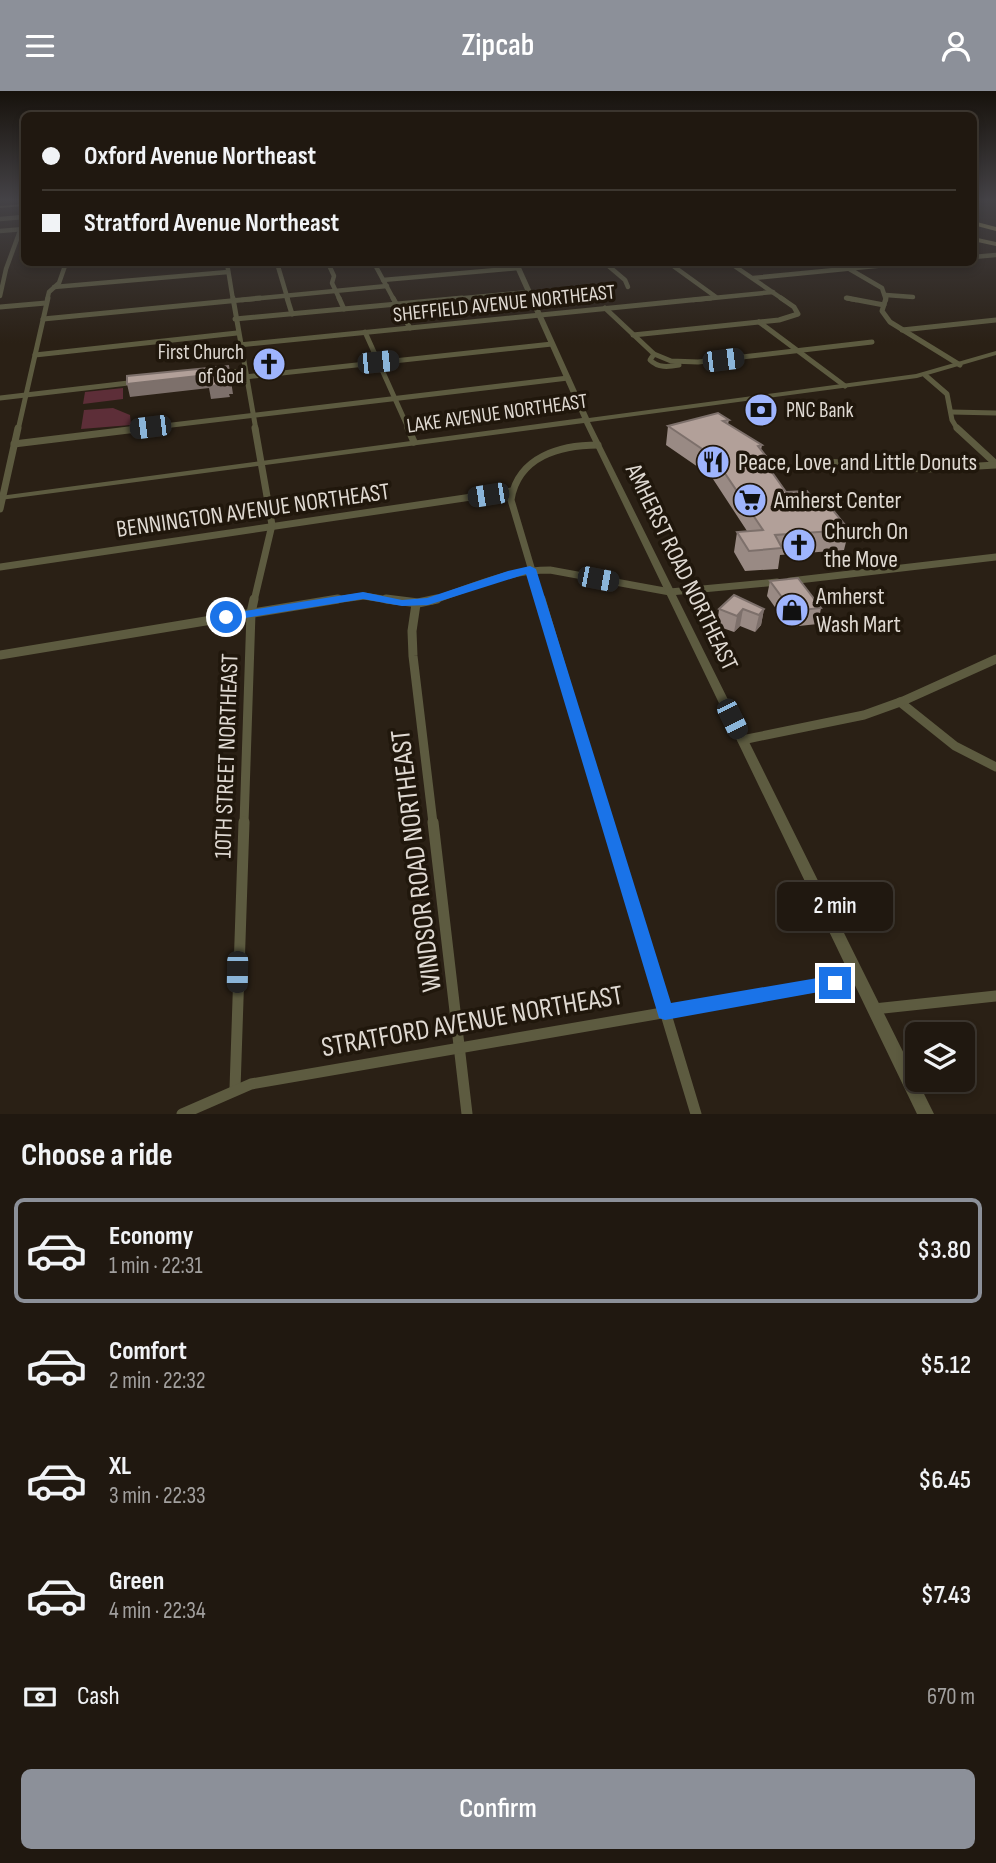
<!DOCTYPE html>
<meta charset="utf-8">
<style>
body{margin:0;font-family:"Sofia Sans Condensed",sans-serif;background:#282119;color:#f1f3f6;height:100vh;display:flex;flex-direction:column;font-size:26px;white-space:nowrap}
*{box-sizing:border-box;margin:0}
p{font-size:23px;color:#a2a09f}
.icon{flex:none;width:38px;height:38px;fill:none;stroke:currentColor;stroke-width:2;stroke-linecap:round;stroke-linejoin:round}
.map{position:relative;height:1023px;overflow:hidden}
.drawer{display:flex;flex-direction:column;background:#201810;flex:1}
.drawer>*{flex:none}
.banner{position:absolute;left:21px;top:21px;width:956px;height:154px;border-radius:10px;box-shadow:0 4px 10px #0003,0 0 0 2px #3d3730;display:grid;align-content:center;height:154px;padding:0 21px;background:#201810}
.buttons{position:absolute;left:905px;top:931px;display:grid;gap:14px}
.buttons a{display:grid;place-items:center;width:70px;height:70px;border-radius:10px;background:#201810;box-shadow:0 4px 10px #0003,0 0 0 2px #3d3730;font-size:35px}
.end{position:absolute;width:32px;height:32px;margin:-16px;border:9px solid #1a73e8;background:#fff;box-shadow:0 0 0 4px #fff}
.from{border-radius:50%}
.bubble{position:absolute;height:49px;border-radius:10px;background:#201810;box-shadow:0 4px 10px #0003,0 0 0 2px #3d3730;font-size:23px;font-weight:600;line-height:49px;text-align:center}
.car{position:absolute;width:21px;height:42px;margin:-21px -10px;border-radius:9px;box-shadow:0 0 5px 2px #0007;background:linear-gradient(#222 24%,#8ab4d8 0 40%,#222 0 76%,#8ab4d8 0 86%,#222 0)}
.banner b{display:flex;align-items:center;gap:24px;height:66px;font-size:26px}
.banner b+b{border-top:2px solid #3d3730}
.banner i{width:18px;height:18px;background:#f1f3f6}
ul{padding:0;list-style:none}
li{display:flex;align-items:center;gap:21px;height:105px;margin:0 14px 10px;padding:0 7px;border:4px solid transparent;border-radius:10px}
li div{flex:1}
li b{display:block;font-size:26px}
li em{font-style:normal;font-weight:600}
li.current{border-color:#8c9099}
li>.icon{width:63px;height:63px;stroke-width:1.5}
h2{padding:0 21px;font-size:32px;line-height:84px}
.pay{display:flex;align-items:center;gap:18px;height:77px;padding:0 21px;font-size:26px}
.pay p{margin-inline-start:auto}
.button{display:flex;gap:14px;margin-top:auto;padding:14px 21px}
.button a{flex:1;height:80px;border-radius:10px;background:#8c9099;color:#fff;font-size:28px;font-weight:600;line-height:80px;text-align:center}
header{display:flex;justify-content:space-between;align-items:center;height:91px;padding:0 21px;background:#8c9099;color:#fff;font-size:32px;font-weight:600}
.map>svg:first-child{display:block}
.green{fill:#5d2e38}
.lines{fill:none;stroke-linecap:round;stroke-linejoin:round}
.minor-far4{stroke:#5d5b40;stroke-width:4.5}
.minor-far3{stroke:#5d5b40;stroke-width:5}
.minor-far2{stroke:#5d5b40;stroke-width:7}
.minor-far1{stroke:#5d5b40;stroke-width:9}
.minor{stroke:#5d5b40;stroke-width:11}
.tertiary{fill:#5d5b40;fill-rule:evenodd}
.secondary{fill:#7f7a50;fill-rule:evenodd}
.trunk{fill:#a49e60;fill-rule:evenodd}
.wall{fill:#998a84}
.shaded-wall{fill:#7d706b}
.building{fill:#b2a099;stroke:#7d706b;stroke-width:2}
.route{fill:#1a73e8}
.labels{text-anchor:middle;stroke-width:7;stroke-linejoin:round;paint-order:stroke}
.far-street-label{font-size:21px;fill:#dfd9d2;stroke:#20170c}
.far-poi-label{font-size:21px;fill:#dfd9d2;stroke:#20170c;text-anchor:end}
.poi-label{font-size:24px;fill:#dfd9d2;stroke:#20170c;text-anchor:start}
.street-label{font-size:24px;fill:#dfd9d2;stroke:#20170c}
.near-street-label{font-size:28px;fill:#dfd9d2;stroke:#20170c}
</style>
<header><svg class="icon" aria-label="menu" viewBox="0 0 24 24"><path d="M4 6h16M4 12h16M4 18h16"/></svg>Zipcab<svg class="icon" aria-label="person" viewBox="0 0 24 24"><circle cx="12" cy="8" r="4"/><path d="M4 21q1-7 8-7t8 7"/></svg></header>
<div class="map">
<svg width="996" height="1023" viewBox="0 0 996 1023">
<rect width="100%" height="100%" fill="#2a2015"/>
<g class="green">
<polygon points="123,297 123,308 83,313 85,301"/>
<polygon points="113,317 130,324 131,334 81,338 84,319"/>
</g>
<g class="lines">
<g class="minor-far4">
<polyline points="0,128 24,126"/>
<polyline points="0,140 24,138"/>
<polyline points="973,166 996,164"/>
<polyline points="227,172 233,209"/>
<polyline points="277,172 288,209"/>
<polyline points="328,172 334,185 332,192 340,209"/>
<polyline points="374,172 394,209"/>
<polyline points="605,172 625,189 628,196"/>
<polyline points="669,172 716,206"/>
<polyline points="730,172 784,209"/>
<polyline points="839,172 882,197 886,209"/>
<polyline points="907,173 917,172"/>
<polyline points="753,187 886,174"/>
<polyline points="383,189 518,177"/>
<polyline points="54,196 228,181"/>
<polyline points="886,204 913,206"/>
<polyline points="0,205 6,178 24,129"/>
<polyline points="846,207 856,209"/>
<polyline points="47,209 49,201 59,192 66,172"/>
<polyline points="242,209 387,195"/>
<polyline points="443,209 529,201"/>
<polyline points="693,209 773,201"/>
</g>
<g class="minor-far3">
<polyline points="233,207 256,339"/>
<polyline points="287,207 292,223"/>
<polyline points="339,207 344,218"/>
<polyline points="393,207 410,237"/>
<polyline points="847,207 884,214"/>
<polyline points="886,207 882,220 890,231 960,274"/>
<polyline points="0,216 46,212"/>
<path d="M605,217L654,263L650,269C658,277 668,276 679,274"/>
<polyline points="43,228 260,207"/>
<polyline points="235,228 462,207"/>
<polyline points="759,231 845,295"/>
<polyline points="902,239 996,229"/>
<polyline points="365,241 409,339"/>
<polyline points="633,244 779,229 798,223 794,216 781,207"/>
<polyline points="239,254 711,207"/>
<polyline points="654,263 671,270 698,271 872,251"/>
<polyline points="35,264 237,242"/>
<polyline points="219,282 244,280"/>
<polyline points="925,284 947,303 952,329 958,339"/>
<polyline points="245,286 552,253"/>
<polyline points="0,307 137,291"/>
<polyline points="951,321 996,322"/>
<polyline points="18,339 48,207"/>
<polyline points="130,339 568,287"/>
</g>
<g class="minor-far2">
<polyline points="408,337 414,351"/>
<polyline points="957,337 996,373"/>
<polyline points="14,353 145,337"/>
<polyline points="812,370 927,378 996,374"/>
<polyline points="0,418 18,337"/>
<polyline points="0,476 512,400"/>
<polyline points="790,490 996,466"/>
<polyline points="254,510 272,434 255,337"/>
<polyline points="328,510 364,505 395,510"/>
<path d="M432,510C471,496 509,479 550,479L670,501L777,491"/>
<path d="M541,510L511,409C518,365 561,354 598,354"/>
</g>
<g class="minor-far1">
<polyline points="386,508 418,512 437,508"/>
<polyline points="541,508 608,732"/>
<polyline points="416,513 412,540 413,565 433,732"/>
<polyline points="0,564 338,508"/>
<polyline points="900,611 955,655 996,676"/>
<polyline points="742,649 864,624 903,610 996,568"/>
<polyline points="244,732 251,522 254,508"/>
</g>
<g class="minor">
<polyline points="433,731 467,1023"/>
<polyline points="608,731 696,1023"/>
<polyline points="874,918 996,905"/>
<polyline points="235,998 244,731"/>
<polyline points="182,1023 251,993 859,888"/>
</g>
<g class="tertiary">
<polygon points="24,113 24,115 0,117 0,115"/>
<polygon points="513,172 519,172 589,327 916,283 996,260 996,264 917,287 590,331 934,1023 917,1023 584,332 0,409 0,405 582,327"/>
</g>
<polygon class="secondary" points="973,146 996,151 996,155 973,150"/>
<polygon class="trunk" points="973,130 996,136 996,140 973,134"/>
</g>
<g class="wall">
<polygon points="729,329 728,333 762,354 761,359 769,369 768,375 786,401 818,414 849,439 844,459 780,464 778,478 745,480 734,461 737,441 747,440 711,385 666,354 668,335"/>
<polygon points="770,490 821,517 818,533 789,536 767,505"/>
<polygon points="719,518 764,518 761,534 755,541 740,535 734,541 717,535"/>
</g>
<g class="shaded-wall">
<polygon points="206,284 227,290 231,290 233,303 229,303 230,306 211,308 209,297 130,306 127,293"/>
<polygon points="743,518 740,535 734,541 737,525"/>
<polygon points="764,518 761,534 755,541 759,524"/>
</g>
<g class="building">
<polygon points="228,275 231,290 227,290 228,293 209,295 206,284 127,293 127,285"/>
<polygon points="718,322 729,329 723,330 762,354 758,355 769,369 764,370 786,401 807,400 818,414 828,413 849,439 775,444 782,457 749,460 737,441 763,439 714,366 668,335"/>
<polygon points="798,487 821,517 792,520 770,490"/>
<polygon points="734,504 764,518 759,524 743,518 737,525 719,518"/>
</g>
<linearGradient id="sky" x2="0" y2="1"><stop stop-color="#17120c"/><stop offset="0.43" stop-color="#444246"/><stop offset="1" stop-color="#444246" stop-opacity="0"/></linearGradient>
<rect width="996" height="252" fill="url(#sky)"/>
<polygon class="route" points="530,475 536,478 671,912 835,884 841,886 844,892 841,897 665,929 659,927 526,483 428,514 402,515 363,508 226,530 220,526 226,523 363,501 402,509 427,507 508,480"/>
<defs>
<symbol id="church-disc" viewBox="-11 -11 22 22"><circle r="9.5" fill="#9eb4fd" stroke="#20170c"/><path d="M-1.2-6h2.4v3.5h3.3v2.4h-3.3V6h-2.4V-.1h-3.3v-2.4h3.3Z" fill="#111"/></symbol>
<symbol id="bank-disc" viewBox="-11 -11 22 22"><circle r="9.5" fill="#9eb4fd" stroke="#20170c"/><path d="M-6-4H6V4H-6ZM0-2.3a2.3 2.3 0 1 0 0 4.6a2.3 2.3 0 1 0 0-4.6Z" fill="#111"/></symbol>
<symbol id="restaurant-disc" viewBox="-11 -11 22 22"><circle r="9.5" fill="#9eb4fd" stroke="#20170c"/><path d="M-5-6h1v4h1v-4h1v4h1v-4h1v5L-1.5 .5V6h-2V.5L-5-1ZM5-6V6H3V1.5H1.5Q1.5-4 5-6Z" fill="#111"/></symbol>
<symbol id="supermarket-disc" viewBox="-11 -11 22 22"><circle r="9.5" fill="#9eb4fd" stroke="#20170c"/><path d="M-6-5.5h2.5l.6 2H6L4.5 2H-2.5L-4.4-4H-6ZM-1.5 3.2a1.3 1.3 0 1 0 .1 0ZM3 3.2a1.3 1.3 0 1 0 .1 0Z" fill="#111"/></symbol>
<symbol id="shop-disc" viewBox="-11 -11 22 22"><circle r="9.5" fill="#9eb4fd" stroke="#20170c"/><path d="M-5-2.5h2.3a2.7 3.5 0 0 1 5.4 0H5L5.5 6h-11ZM-1.5-2.5h3a1.5 2.3 0 0 0-3 0Z" fill="#111"/></symbol>
</defs>
<g fill-rule="evenodd">
<use href="#church-disc" x="250" y="254" width="38" height="38"/>
<use href="#bank-disc" x="742" y="300" width="38" height="38"/>
<use href="#restaurant-disc" x="694" y="352" width="38" height="38"/>
<use href="#supermarket-disc" x="731" y="390" width="38" height="38"/>
<use href="#church-disc" x="780" y="435" width="38" height="38"/>
<use href="#shop-disc" x="773" y="500" width="38" height="38"/>
</g>
<g class="labels">
<g class="far-street-label">
<text transform="translate(504 212) rotate(-6)" y="7">SHEFFIELD AVENUE NORTHEAST</text>
<text transform="translate(497 322) rotate(-8)" y="7">LAKE AVENUE NORTHEAST</text>
</g>
<g class="far-poi-label">
<text x="244" y="268">First Church<tspan x="244" dy="24">of God</tspan></text>
<text x="786" y="326" text-anchor="start">PNC Bank</text>
</g>
<g class="poi-label">
<text x="738" y="379">Peace, Love, and Little Donuts</text>
<text x="774" y="417">Amherst Center</text>
<text x="824" y="448">Church On<tspan x="824" dy="28">the Move</tspan></text>
<text x="816" y="513">Amherst<tspan x="816" dy="28">Wash Mart</tspan></text>
</g>
<g class="street-label">
<text transform="translate(253 419) rotate(-8)" y="8">BENNINGTON AVENUE NORTHEAST</text>
<text transform="translate(682 476) rotate(64)" y="8">AMHERST ROAD NORTHEAST</text>
<text transform="translate(226 665) rotate(-88)" y="8">10TH STREET NORTHEAST</text>
</g>
<g class="near-street-label">
<text transform="translate(415 770) rotate(-97)" y="10">WINDSOR ROAD NORTHEAST</text>
<text transform="translate(472 929) rotate(-10)" y="10">STRATFORD AVENUE NORTHEAST</text>
</g>
</g>
</svg>
<div class="buttons">
<a><svg class="icon" aria-label="layers" viewBox="0 0 24 24"><path d="M12 4l9 5-9 5-9-5zM3 14l9 5 9-5"/></svg></a>
</div>
<i class="end from" style="left:226px;top:526px"></i>
<i class="end" style="left:835px;top:892px"></i>
<div class="bubble" style="left:777px;top:791px;width:116px">2 min</div>
<i class="car" style="left:723px;top:269px;rotate:83deg"></i>
<i class="car" style="left:378px;top:271px;rotate:84deg"></i>
<i class="car" style="left:150px;top:336px;rotate:263deg"></i>
<i class="car" style="left:488px;top:404px;rotate:261deg"></i>
<i class="car" style="left:598px;top:488px;rotate:101deg"></i>
<i class="car" style="left:732px;top:628px;rotate:154deg"></i>
<i class="car" style="left:237px;top:881px;rotate:181deg"></i>
<div class="banner">
<b><i class="from"></i>Oxford Avenue Northeast</b>
<b><i></i>Stratford Avenue Northeast</b>
</div>
</div>
<section class="drawer">
<h2>Choose a ride</h2>
<ul>
<li class="current"><svg class="icon" aria-label="car" viewBox="0 0 24 24"><path d="M5 17H2v-5l4-1 3-4h7l3 4 3 1v5h-3M9 17h6M6 11h13"/><circle cx="7" cy="17" r="2"/><circle cx="17" cy="17" r="2"/></svg><div><b>Economy</b><p>1 min · 22:31</p></div><em>$3.80</em></li>
<li><svg class="icon" aria-label="car" viewBox="0 0 24 24"><path d="M5 17H2v-5l4-1 3-4h7l3 4 3 1v5h-3M9 17h6M6 11h13"/><circle cx="7" cy="17" r="2"/><circle cx="17" cy="17" r="2"/></svg><div><b>Comfort</b><p>2 min · 22:32</p></div><em>$5.12</em></li>
<li><svg class="icon" aria-label="car" viewBox="0 0 24 24"><path d="M5 17H2v-5l4-1 3-4h7l3 4 3 1v5h-3M9 17h6M6 11h13"/><circle cx="7" cy="17" r="2"/><circle cx="17" cy="17" r="2"/></svg><div><b>XL</b><p>3 min · 22:33</p></div><em>$6.45</em></li>
<li><svg class="icon" aria-label="car" viewBox="0 0 24 24"><path d="M5 17H2v-5l4-1 3-4h7l3 4 3 1v5h-3M9 17h6M6 11h13"/><circle cx="7" cy="17" r="2"/><circle cx="17" cy="17" r="2"/></svg><div><b>Green</b><p>4 min · 22:34</p></div><em>$7.43</em></li>
</ul>
<div class="pay"><svg class="icon" aria-label="cash" viewBox="0 0 24 24"><path d="M3 7h18v10H3z"/><circle cx="12" cy="12" r="2"/></svg>Cash<p>670 m</p></div>
<div class="button"><a>Confirm</a></div>
</section>
